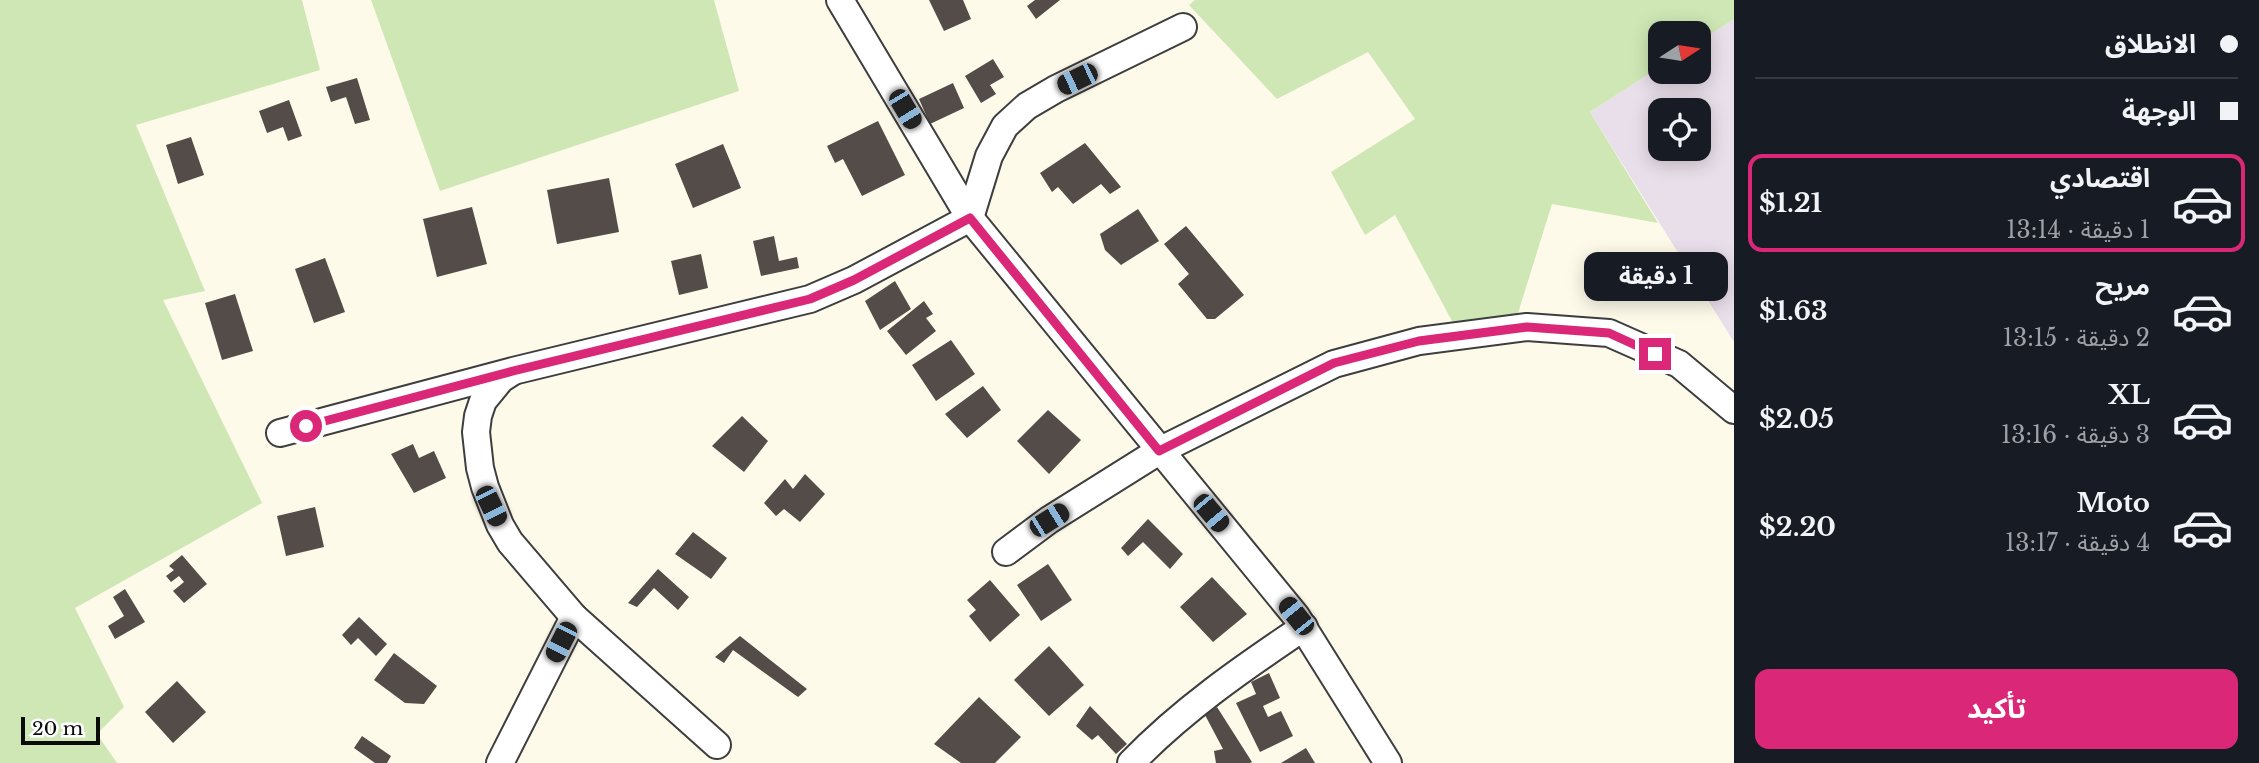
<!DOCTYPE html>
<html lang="ar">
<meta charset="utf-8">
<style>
body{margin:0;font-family:"Libre Baskerville","Noto Sans Arabic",serif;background:#20242c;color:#f1f3f6;direction:rtl;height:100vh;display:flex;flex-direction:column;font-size:26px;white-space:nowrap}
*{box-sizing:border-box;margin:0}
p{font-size:23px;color:#9ea1a6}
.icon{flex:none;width:38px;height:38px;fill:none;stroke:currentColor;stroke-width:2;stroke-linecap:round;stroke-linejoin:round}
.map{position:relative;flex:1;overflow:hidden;direction:ltr}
.drawer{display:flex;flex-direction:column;background:#171b24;width:525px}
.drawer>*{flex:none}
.top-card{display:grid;align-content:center;height:154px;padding:0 21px;background:#171b24}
.needle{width:46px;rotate:78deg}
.buttons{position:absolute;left:1648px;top:21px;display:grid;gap:14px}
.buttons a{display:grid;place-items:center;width:63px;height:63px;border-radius:14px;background:#171b24;box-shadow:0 4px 18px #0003;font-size:35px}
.scale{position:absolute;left:21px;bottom:18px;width:79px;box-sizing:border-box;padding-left:7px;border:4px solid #0b0b0b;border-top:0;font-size:19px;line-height:24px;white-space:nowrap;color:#0b0b0b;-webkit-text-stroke:5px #fff;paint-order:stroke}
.end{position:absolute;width:32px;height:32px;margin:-16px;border:9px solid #db2777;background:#fff;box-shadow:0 0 0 4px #fff}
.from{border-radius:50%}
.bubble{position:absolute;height:49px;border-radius:14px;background:#171b24;box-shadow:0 4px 18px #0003;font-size:23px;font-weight:700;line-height:49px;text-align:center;direction:rtl}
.car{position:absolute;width:21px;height:42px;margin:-21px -10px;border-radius:9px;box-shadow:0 0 5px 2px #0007;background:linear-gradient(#222 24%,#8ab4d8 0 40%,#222 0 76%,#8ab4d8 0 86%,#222 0)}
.top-card b{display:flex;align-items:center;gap:24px;height:66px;font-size:26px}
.top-card b+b{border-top:2px solid #363941}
.top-card i{width:18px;height:18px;background:#f1f3f6}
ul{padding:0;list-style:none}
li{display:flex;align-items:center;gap:21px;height:98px;margin:0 14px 10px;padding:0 7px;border:4px solid transparent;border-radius:14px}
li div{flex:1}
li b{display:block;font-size:26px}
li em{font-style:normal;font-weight:700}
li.active{border-color:#db2777}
li>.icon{width:63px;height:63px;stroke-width:1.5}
.primary-button{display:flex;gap:14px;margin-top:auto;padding:14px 21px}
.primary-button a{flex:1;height:80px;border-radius:14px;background:#db2777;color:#fff;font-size:28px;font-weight:700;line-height:80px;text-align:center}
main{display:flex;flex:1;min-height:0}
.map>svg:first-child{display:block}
.industrial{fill:#e9dfea;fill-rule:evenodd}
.green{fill:#cfe7b5}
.building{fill:#534c48}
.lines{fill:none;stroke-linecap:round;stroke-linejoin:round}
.street-casing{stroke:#3e3e3e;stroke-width:30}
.street{stroke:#fff;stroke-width:26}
.route{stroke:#db2777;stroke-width:9}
</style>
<main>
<section class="drawer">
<div class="top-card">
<b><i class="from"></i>الانطلاق</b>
<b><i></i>الوجهة</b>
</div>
<ul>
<li class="active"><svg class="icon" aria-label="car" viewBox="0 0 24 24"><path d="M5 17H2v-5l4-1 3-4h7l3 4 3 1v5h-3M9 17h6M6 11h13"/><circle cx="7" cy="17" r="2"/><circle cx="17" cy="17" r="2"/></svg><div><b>اقتصادي</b><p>1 دقيقة · 13:14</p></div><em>$1.21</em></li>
<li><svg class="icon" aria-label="car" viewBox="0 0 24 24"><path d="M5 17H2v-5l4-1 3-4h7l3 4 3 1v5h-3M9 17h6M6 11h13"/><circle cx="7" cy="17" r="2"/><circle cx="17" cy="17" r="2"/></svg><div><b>مريح</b><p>2 دقيقة · 13:15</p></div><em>$1.63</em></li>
<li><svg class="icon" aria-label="car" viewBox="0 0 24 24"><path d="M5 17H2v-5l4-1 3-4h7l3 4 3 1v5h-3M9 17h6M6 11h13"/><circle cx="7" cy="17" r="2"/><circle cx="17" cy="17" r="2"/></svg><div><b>XL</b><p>3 دقيقة · 13:16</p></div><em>$2.05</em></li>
<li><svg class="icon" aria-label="car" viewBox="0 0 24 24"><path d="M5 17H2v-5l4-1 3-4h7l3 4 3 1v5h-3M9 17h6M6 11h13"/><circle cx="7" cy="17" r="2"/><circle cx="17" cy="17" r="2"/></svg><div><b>Moto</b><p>4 دقيقة · 13:17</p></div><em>$2.20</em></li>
</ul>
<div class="primary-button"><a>تأكيد</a></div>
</section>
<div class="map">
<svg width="1734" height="763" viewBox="0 0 1734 763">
<rect width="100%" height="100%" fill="#fefaea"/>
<path class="industrial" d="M1734,19V342L1590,112L1661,66V72H1699V42ZM1661,110H1699V149H1661Z"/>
<g class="green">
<polygon points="0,0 302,0 320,70 136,125 205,291 163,300 262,503 75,608 124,707 97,734 117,763 0,763"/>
<polygon points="371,0 714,0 739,91 440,191"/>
<polygon points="1195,0 1734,0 1734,19 1699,42 1699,33 1661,33 1661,66 1590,112 1658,223 1552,204 1510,339 1459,334 1395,215 1365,235 1331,172 1415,119 1368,52 1277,99 1189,5"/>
</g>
<g class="building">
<polygon points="929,0 963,0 971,19 944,31"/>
<polygon points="1035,0 1060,0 1036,19 1027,6"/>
<polygon points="993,59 1004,77 990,85 996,94 981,103 965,76"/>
<polygon points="357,78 370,120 355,124 346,97 331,102 326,87"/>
<polygon points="953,83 964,108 930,124 919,99"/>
<polygon points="289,100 302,136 288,141 283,127 267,133 259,111"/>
<polygon points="878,121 905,175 862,196 843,159 835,163 827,146"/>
<polygon points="191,137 204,175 178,184 166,145"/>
<polygon points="1085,143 1121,187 1110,194 1101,184 1073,204 1058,187 1052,192 1040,173"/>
<polygon points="723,144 741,188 693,208 675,164"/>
<polygon points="609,178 619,232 557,244 547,190"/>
<polygon points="472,207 487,264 437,277 423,219"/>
<polygon points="1138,209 1159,241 1121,265 1105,250 1100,234"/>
<polygon points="1186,226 1244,295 1215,319 1207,319 1178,284 1189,274 1164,244"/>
<polygon points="774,236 779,261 797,257 799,268 761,276 753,241"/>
<polygon points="701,254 708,288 679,295 671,261"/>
<polygon points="325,258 345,312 314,323 295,269"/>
<polygon points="895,281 911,309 880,330 865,301"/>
<polygon points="235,294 253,351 222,360 205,303"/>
<polygon points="924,301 933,314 926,318 936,331 906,355 887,331"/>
<polygon points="951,340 975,374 936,401 912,365"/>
<polygon points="983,386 1001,410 967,438 945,414"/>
<polygon points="1048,410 1081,440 1049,474 1017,441"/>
<polygon points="742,416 768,441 744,472 712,446"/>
<polygon points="413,444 419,458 434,451 446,478 414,493 391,454"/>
<polygon points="805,474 825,494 800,522 784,509 776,516 764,503 785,479 793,489"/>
<polygon points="315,507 324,547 286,556 277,516"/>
<polygon points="1148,519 1183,554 1170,569 1143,542 1128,556 1121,548"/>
<polygon points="693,532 727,558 711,579 675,554"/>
<polygon points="182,555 207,584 184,603 173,591 184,582 179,576 171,582 166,576 174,570 169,566"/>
<polygon points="1048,564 1072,600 1041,621 1017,585"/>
<polygon points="658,569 689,597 678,610 654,588 637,607 628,603"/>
<polygon points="1212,577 1247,614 1213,642 1180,607"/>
<polygon points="990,580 1020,615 990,642 969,616 976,610 967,600"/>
<polygon points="125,589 145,622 115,639 108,626 124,616 113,597"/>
<polygon points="359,617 387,644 376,656 358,638 351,645 342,635"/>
<polygon points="740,636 807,689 798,697 733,650 724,663 715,657"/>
<polygon points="1049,646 1084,685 1049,716 1014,680"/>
<polygon points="394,653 437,686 424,704 405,703 374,680"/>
<polygon points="1269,673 1280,698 1263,706 1268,717 1281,711 1293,736 1260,752 1236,703 1256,694 1251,682"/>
<polygon points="177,681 206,712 173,743 145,712"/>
<polygon points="979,697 1021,737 995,763 961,763 934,744"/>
<polygon points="1090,706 1127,744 1116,754 1098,735 1092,740 1076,726"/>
<polygon points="1217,707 1252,762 1250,763 1216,763 1214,751 1223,749 1205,715"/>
<polygon points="362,736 391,756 387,763 375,763 354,748"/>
<polygon points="1306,748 1315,763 1281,763"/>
</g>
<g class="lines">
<defs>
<g id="street">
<polyline points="840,0 970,218 1296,616 1388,763"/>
<polyline points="512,372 501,379 483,401 478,416 476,432 480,468 485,487 500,525 510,542 574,617 717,745"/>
<polyline points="280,433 513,371 810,299 854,280 970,218 989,156 1005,126 1027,106 1056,89 1183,27"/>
<polyline points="1006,552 1049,520 1159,451 1334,364 1419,341 1527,327 1609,333 1679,364 1734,410"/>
<polyline points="500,763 574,617"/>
<path d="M1131,763C1182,710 1243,668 1304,627"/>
</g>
</defs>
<use href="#street" class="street-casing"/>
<use href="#street" class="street"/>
</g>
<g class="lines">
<polyline class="route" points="306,426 513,371 810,299 854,280 970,218 1159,451 1334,363 1419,341 1527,327 1609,333 1655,354"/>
</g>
</svg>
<div class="buttons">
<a><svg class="needle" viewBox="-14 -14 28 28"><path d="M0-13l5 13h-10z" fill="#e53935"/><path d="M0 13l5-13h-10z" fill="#9ea1a6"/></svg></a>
<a><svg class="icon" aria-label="locate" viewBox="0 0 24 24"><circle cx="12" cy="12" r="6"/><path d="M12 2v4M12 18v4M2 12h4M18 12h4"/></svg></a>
</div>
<div class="scale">20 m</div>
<i class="end from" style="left:306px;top:426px"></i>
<i class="end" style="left:1655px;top:354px"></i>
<div class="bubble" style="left:1584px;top:252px;width:144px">1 دقيقة</div>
<i class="car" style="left:1077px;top:79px;rotate:244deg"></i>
<i class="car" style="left:905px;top:109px;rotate:149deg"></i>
<i class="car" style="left:491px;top:506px;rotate:154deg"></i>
<i class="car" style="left:1211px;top:513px;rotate:140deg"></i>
<i class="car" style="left:1049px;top:520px;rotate:58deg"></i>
<i class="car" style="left:1296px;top:616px;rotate:321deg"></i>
<i class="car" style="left:561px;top:642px;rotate:207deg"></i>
</div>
</main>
